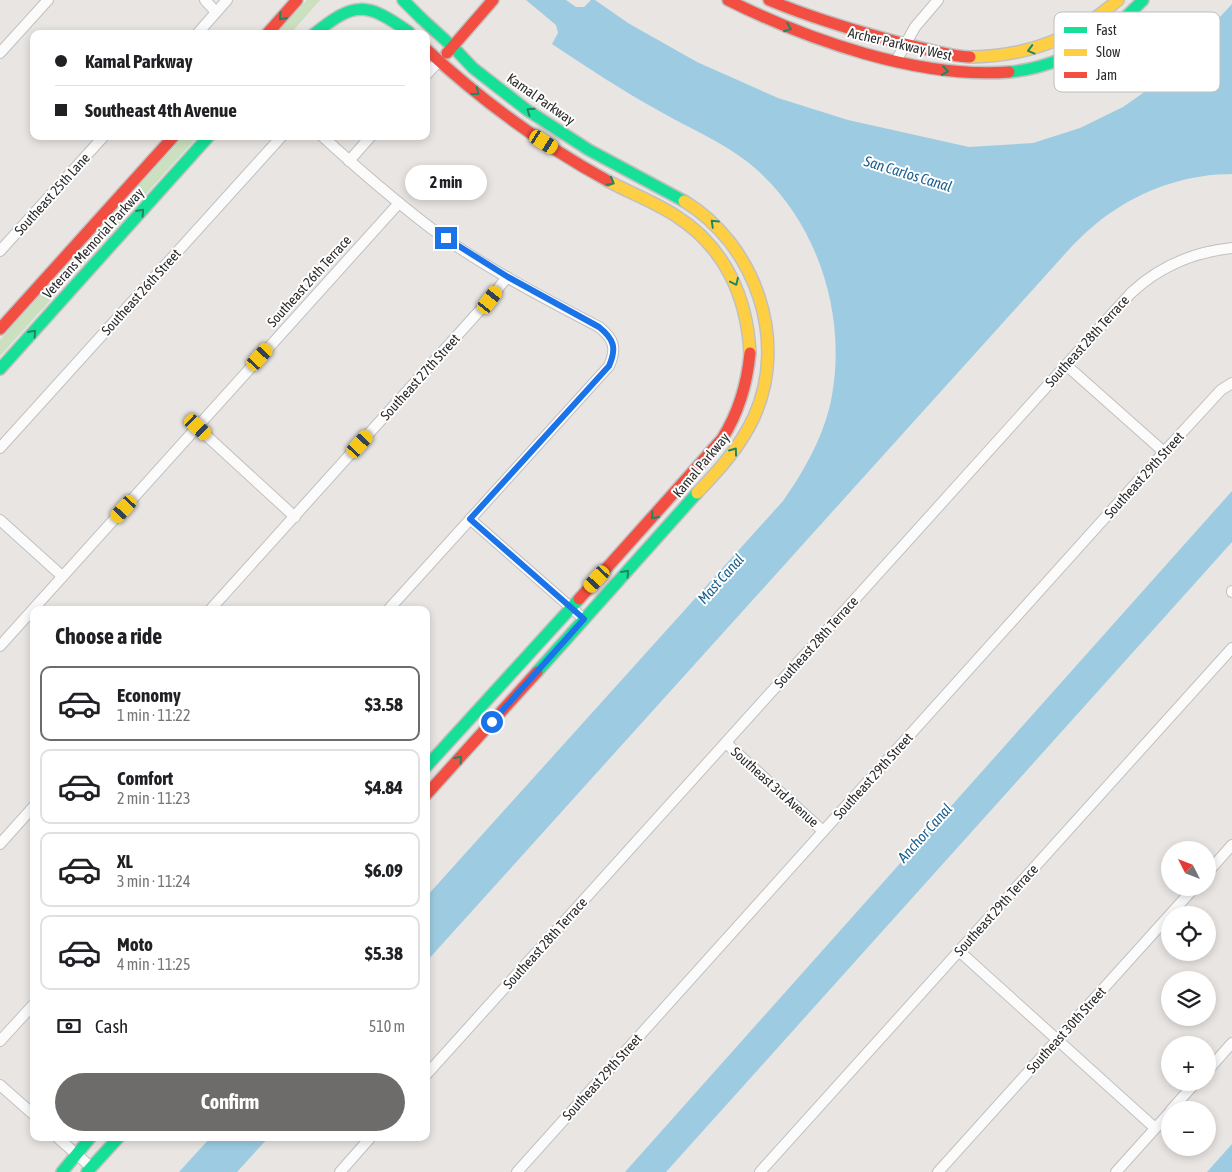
<!DOCTYPE html>
<meta charset="utf-8">
<style>
body{margin:0;font-family:"Asap Condensed",sans-serif;background:#f6f6f6;color:#202124;height:100vh;display:flex;flex-direction:column;font-size:19px;white-space:nowrap}
*{box-sizing:border-box;margin:0}
p{font-size:16px;color:#757577}
.icon{flex:none;width:28px;height:28px;fill:none;stroke:currentColor;stroke-width:2;stroke-linecap:round;stroke-linejoin:round}
.map{position:relative;flex:1;overflow:hidden}
.panel{position:absolute;left:30px;top:606px;width:400px;height:535px;display:flex;flex-direction:column;background:#fff;border-radius:10px;box-shadow:0 2px 8px #0003}
.panel>*{flex:none}
.hud{position:absolute;left:30px;top:30px;width:400px;height:110px;border-radius:10px;box-shadow:0 2px 8px #0003;display:grid;align-content:center;height:110px;padding:0 25px;background:#fff}
.needle{width:32px;rotate:312deg}
.tools{position:absolute;left:1161px;top:841px;display:grid;gap:10px}
.tools a{display:grid;place-items:center;width:55px;height:55px;border-radius:50%;background:#fff;box-shadow:0 2px 8px #0003;font-size:25px}
.end{position:absolute;width:22px;height:22px;margin:-11px;border:6px solid #1a73e8;background:#fff;box-shadow:0 0 0 2px #fff}
.from{border-radius:50%}
.bubble{position:absolute;height:35px;border-radius:18px;background:#fff;box-shadow:0 2px 8px #0003;font-size:16px;font-weight:700;line-height:35px;text-align:center}
.car{position:absolute;width:15px;height:30px;margin:-15px -8px;border-radius:6px;box-shadow:0 0 4px 1px #0007;background:linear-gradient(#f5c518 24%,#345 0 40%,#f5c518 0 76%,#345 0 86%,#f5c518 0)}
.hud b{display:flex;align-items:center;gap:18px;height:48px;font-size:19px}
.hud b+b{border-top:1px solid #e0e0e0}
.hud i{width:12px;height:12px;background:#202124}
ul{padding:0;list-style:none}
li{display:flex;align-items:center;gap:15px;height:75px;margin:0 10px 8px;padding:0 15px;border:2px solid #e0e0e0;border-radius:10px}
li div{flex:1}
li b{display:block;font-size:19px}
li em{font-style:normal;font-weight:700}
li.on{border-color:#6d6c6b}
li>.icon{width:45px;height:45px;stroke-width:1.5}
h2{padding:0 25px;font-size:22px;line-height:60px}
.pay{display:flex;align-items:center;gap:12px;height:55px;padding:0 25px;font-size:19px}
.pay p{margin-inline-start:auto}
.action{display:flex;gap:10px;margin-top:auto;padding:10px 25px}
.action a{flex:1;height:58px;border-radius:30px;background:#6d6c6b;color:#fff;font-size:20px;font-weight:700;line-height:58px;text-align:center}
.map>svg:first-child{display:block}
.green{fill:#cae0be}
.water{fill:#9dcce2}
.lines{fill:none;stroke-linecap:round;stroke-linejoin:round}
.street-casing{stroke:#c1c0c0;stroke-width:12}
.fast-casing{stroke:#c1c0c0;stroke-width:14}
.slow-casing{stroke:#c1c0c0;stroke-width:14}
.jam-casing{stroke:#c1c0c0;stroke-width:14}
.street{stroke:#fcfbfb;stroke-width:10}
.fast{stroke:#16e098;stroke-width:11}
.slow{stroke:#ffcf43;stroke-width:11}
.jam{stroke:#f24e42;stroke-width:11}
.oneway{stroke:#208662}
.route{stroke:#1a73e8;stroke-width:6}
.labels{text-anchor:middle;stroke-width:4;stroke-linejoin:round;paint-order:stroke}
.street-label{font-size:14px;fill:#2b2b2b;stroke:#fff}
.water-label{font-size:15px;font-style:italic;fill:#1c608e;stroke:#fff}
.key{fill:#fff;stroke:#bfbfbf;stroke-width:1}
.key-label{font-size:14px;fill:#2b2b2b}
</style>
<div class="map">
<svg width="1232" height="1172" viewBox="0 0 1232 1172">
<rect width="100%" height="100%" fill="#e8e5e2"/>
<g class="green">
<polygon points="307,0 320,0 290,34 276,34"/>
<polygon points="184,136 198,136 0,356 0,340"/>
</g>
<g class="water">
<path d="M526,0H566L576,7H584L591,0H595L628,23L697,62L778,98L848,120L969,147L1033,143L1080,128L1123,107L1143,93L1167,74L1232,4V174C1191,174 1149,187 1115,210C1099,220 1086,232 1073,245L426,962V897L783,501C805,470 826,432 832,395C847,312 816,217 749,163C722,142 691,129 661,112C623,91 588,68 552,44L558,33L556,25Z"/>
<polygon points="1232,491 1232,542 666,1172 625,1172"/>
<polygon points="210,1138 268,1138 237,1172 179,1172"/>
<polygon points="1232,1144 1232,1172 1207,1172"/>
</g>
<g class="lines">
<defs>
<g id="street">
<polyline points="205,0 216,12"/>
<polyline points="197,34 227,0"/>
<polyline points="0,53 48,0"/>
<polyline points="896,61 915,27 938,0"/>
<polyline points="426,75 439,61"/>
<path d="M322,136C357,168 394,200 432,229C484,267 542,297 599,327C614,339 617,348 609,366L388,610"/>
<polyline points="349,161 371,136"/>
<polyline points="0,251 104,136"/>
<polyline points="1066,365 1164,452"/>
<polyline points="197,427 295,517"/>
<polyline points="0,448 282,136"/>
<polyline points="470,519 584,619"/>
<polyline points="0,520 62,576"/>
<polyline points="1232,591 1232,592"/>
<polyline points="210,610 490,299 507,277"/>
<polyline points="0,646 399,203"/>
<polyline points="726,743 823,831"/>
<polyline points="0,844 34,806"/>
<polyline points="1208,872 1232,845"/>
<polyline points="959,951 1155,1128"/>
<polyline points="0,1041 34,1004"/>
<polyline points="1208,1070 1232,1043"/>
<path d="M426,1075L1131,293C1160,266 1193,252 1232,248"/>
<polyline points="0,1085 34,1115"/>
<polyline points="1171,1110 1196,1082"/>
<polyline points="58,1138 91,1167"/>
<polyline points="340,1172 370,1138"/>
<polyline points="517,1172 1164,452 1221,390 1232,383"/>
<polyline points="760,1172 1232,648"/>
<polyline points="938,1172 1194,888"/>
<polyline points="1116,1172 1170,1112"/>
</g>
<g id="fast">
<polyline points="403,0 421,18"/>
<polyline points="421,18 455,49 473,68 527,110 589,150 684,201"/>
<path d="M314,34C355,1 366,2 409,32"/>
<path d="M1009,72C1044,69 1082,53 1109,32C1121,22 1132,11 1143,0"/>
<polyline points="0,369 209,136"/>
<polyline points="537,672 697,493"/>
<polyline points="426,767 579,599"/>
<polyline points="62,1172 90,1138"/>
<polyline points="87,1172 118,1138"/>
</g>
<g id="slow">
<path d="M970,57C1029,56 1073,39 1118,0"/>
<path d="M608,181C630,193 655,202 676,216C725,247 747,297 750,353"/>
<path d="M684,201C755,244 789,340 754,417C740,447 719,470 697,493"/>
</g>
<g id="jam">
<path d="M728,0C808,40 919,79 1009,72"/>
<path d="M769,0C814,19 859,32 905,44C927,49 947,56 970,57"/>
<polyline points="267,34 297,0"/>
<path d="M426,49C481,100 542,145 608,181"/>
<polyline points="447,53 493,0"/>
<polyline points="0,329 174,136"/>
<path d="M579,599L722,439C739,412 747,385 750,353"/>
<polyline points="426,795 537,672"/>
</g>
</defs>
<use href="#street" class="street-casing"/>
<use href="#fast" class="fast-casing"/>
<use href="#slow" class="slow-casing"/>
<use href="#jam" class="jam-casing"/>
<use href="#street" class="street"/>
<use href="#fast" class="fast"/>
<use href="#slow" class="slow"/>
<use href="#jam" class="jam"/>
</g>
<defs><path id="oneway-chevron" d="M-2-3.5L2.5 0L-2 3.5" fill="none" stroke-width="1.6" stroke-linecap="round" stroke-linejoin="round" transform="scale(1.25)"/></defs>
<g class="oneway">
<use href="#oneway-chevron" transform="translate(282 17) rotate(132)"/>
<use href="#oneway-chevron" transform="translate(788 28) rotate(21)"/>
<use href="#oneway-chevron" transform="translate(1031 50) rotate(165)"/>
<use href="#oneway-chevron" transform="translate(945 71) rotate(8)"/>
<use href="#oneway-chevron" transform="translate(476 92) rotate(38)"/>
<use href="#oneway-chevron" transform="translate(530 111) rotate(-145)"/>
<use href="#oneway-chevron" transform="translate(611 182) rotate(29)"/>
<use href="#oneway-chevron" transform="translate(141 212) rotate(-48)"/>
<use href="#oneway-chevron" transform="translate(714 223) rotate(-136)"/>
<use href="#oneway-chevron" transform="translate(735 282) rotate(65)"/>
<use href="#oneway-chevron" transform="translate(33 333) rotate(-48)"/>
<use href="#oneway-chevron" transform="translate(734 451) rotate(-54)"/>
<use href="#oneway-chevron" transform="translate(654 516) rotate(132)"/>
<use href="#oneway-chevron" transform="translate(626 573) rotate(-48)"/>
<use href="#oneway-chevron" transform="translate(459 759) rotate(-48)"/>
</g>
<g class="lines">
<path class="route" d="M446,238L508,277L599,327C614,339 617,348 609,366L470,519L584,619L492,722"/>
</g>
<g class="labels">
<g class="street-label">
<text transform="translate(900 44) rotate(13)" y="5">Archer Parkway West</text>
<text transform="translate(541 99) rotate(35)" y="5">Kamal Parkway</text>
<text transform="translate(52 194) rotate(-48)" y="5">Southeast 25th Lane</text>
<text transform="translate(93 243) rotate(-48)" y="5">Veterans Memorial Parkway</text>
<text transform="translate(309 281) rotate(-48)" y="5">Southeast 26th Terrace</text>
<text transform="translate(141 292) rotate(-48)" y="5">Southeast 26th Street</text>
<text transform="translate(1087 341) rotate(-48)" y="5">Southeast 28th Terrace</text>
<text transform="translate(420 377) rotate(-48)" y="5">Southeast 27th Street</text>
<text transform="translate(701 465) rotate(-50)" y="5">Kamal Parkway</text>
<text transform="translate(1144 475) rotate(-48)" y="5">Southeast 29th Street</text>
<text transform="translate(816 642) rotate(-48)" y="5">Southeast 28th Terrace</text>
<text transform="translate(873 776) rotate(-48)" y="5">Southeast 29th Street</text>
<text transform="translate(775 787) rotate(42)" y="5">Southeast 3rd Avenue</text>
<text transform="translate(996 910) rotate(-48)" y="5">Southeast 29th Terrace</text>
<text transform="translate(545 943) rotate(-48)" y="5">Southeast 28th Terrace</text>
<text transform="translate(1066 1030) rotate(-48)" y="5">Southeast 30th Street</text>
<text transform="translate(602 1077) rotate(-48)" y="5">Southeast 29th Street</text>
</g>
<g class="water-label">
<text transform="translate(908 174) rotate(17)" y="5">San Carlos Canal</text>
<text transform="translate(721 579) rotate(-48)" y="5">Mast Canal</text>
<text transform="translate(925 833) rotate(-48)" y="5">Anchor Canal</text>
</g>
</g>
<rect x="1054" y="12" width="166" height="80" rx="8" class="key"/>
<rect x="1064" y="27" width="23" height="6" fill="#16e098"/>
<rect x="1064" y="49" width="23" height="7" fill="#ffcf43"/>
<rect x="1064" y="72" width="23" height="6" fill="#f24e42"/>
<g class="key-label">
<text x="1096" y="35">Fast</text>
<text x="1096" y="57">Slow</text>
<text x="1096" y="80">Jam</text>
</g>
</svg>
<div class="tools">
<a><svg class="needle" viewBox="-14 -14 28 28"><path d="M0-13l5 13h-10z" fill="#e53935"/><path d="M0 13l5-13h-10z" fill="#757577"/></svg></a>
<a><svg class="icon" aria-label="locate" viewBox="0 0 24 24"><circle cx="12" cy="12" r="6"/><path d="M12 2v4M12 18v4M2 12h4M18 12h4"/></svg></a>
<a><svg class="icon" aria-label="layers" viewBox="0 0 24 24"><path d="M12 4l9 5-9 5-9-5zM3 14l9 5 9-5"/></svg></a>
<a>+</a>
<a>−</a>
</div>
<i class="end from" style="left:492px;top:722px"></i>
<i class="end" style="left:446px;top:238px"></i>
<div class="bubble" style="left:405px;top:165px;width:82px">2 min</div>
<i class="car" style="left:544px;top:142px;rotate:122deg"></i>
<i class="car" style="left:490px;top:300px;rotate:37deg"></i>
<i class="car" style="left:260px;top:357px;rotate:42deg"></i>
<i class="car" style="left:198px;top:427px;rotate:133deg"></i>
<i class="car" style="left:360px;top:444px;rotate:42deg"></i>
<i class="car" style="left:124px;top:509px;rotate:222deg"></i>
<i class="car" style="left:597px;top:579px;rotate:222deg"></i>
<div class="hud">
<b><i class="from"></i>Kamal Parkway</b>
<b><i></i>Southeast 4th Avenue</b>
</div>
<section class="panel">
<h2>Choose a ride</h2>
<ul>
<li class="on"><svg class="icon" aria-label="car" viewBox="0 0 24 24"><path d="M5 17H2v-5l4-1 3-4h7l3 4 3 1v5h-3M9 17h6M6 11h13"/><circle cx="7" cy="17" r="2"/><circle cx="17" cy="17" r="2"/></svg><div><b>Economy</b><p>1 min · 11:22</p></div><em>$3.58</em></li>
<li><svg class="icon" aria-label="car" viewBox="0 0 24 24"><path d="M5 17H2v-5l4-1 3-4h7l3 4 3 1v5h-3M9 17h6M6 11h13"/><circle cx="7" cy="17" r="2"/><circle cx="17" cy="17" r="2"/></svg><div><b>Comfort</b><p>2 min · 11:23</p></div><em>$4.84</em></li>
<li><svg class="icon" aria-label="car" viewBox="0 0 24 24"><path d="M5 17H2v-5l4-1 3-4h7l3 4 3 1v5h-3M9 17h6M6 11h13"/><circle cx="7" cy="17" r="2"/><circle cx="17" cy="17" r="2"/></svg><div><b>XL</b><p>3 min · 11:24</p></div><em>$6.09</em></li>
<li><svg class="icon" aria-label="car" viewBox="0 0 24 24"><path d="M5 17H2v-5l4-1 3-4h7l3 4 3 1v5h-3M9 17h6M6 11h13"/><circle cx="7" cy="17" r="2"/><circle cx="17" cy="17" r="2"/></svg><div><b>Moto</b><p>4 min · 11:25</p></div><em>$5.38</em></li>
</ul>
<div class="pay"><svg class="icon" aria-label="cash" viewBox="0 0 24 24"><path d="M3 7h18v10H3z"/><circle cx="12" cy="12" r="2"/></svg>Cash<p>510 m</p></div>
<div class="action"><a>Confirm</a></div>
</section>
</div>
